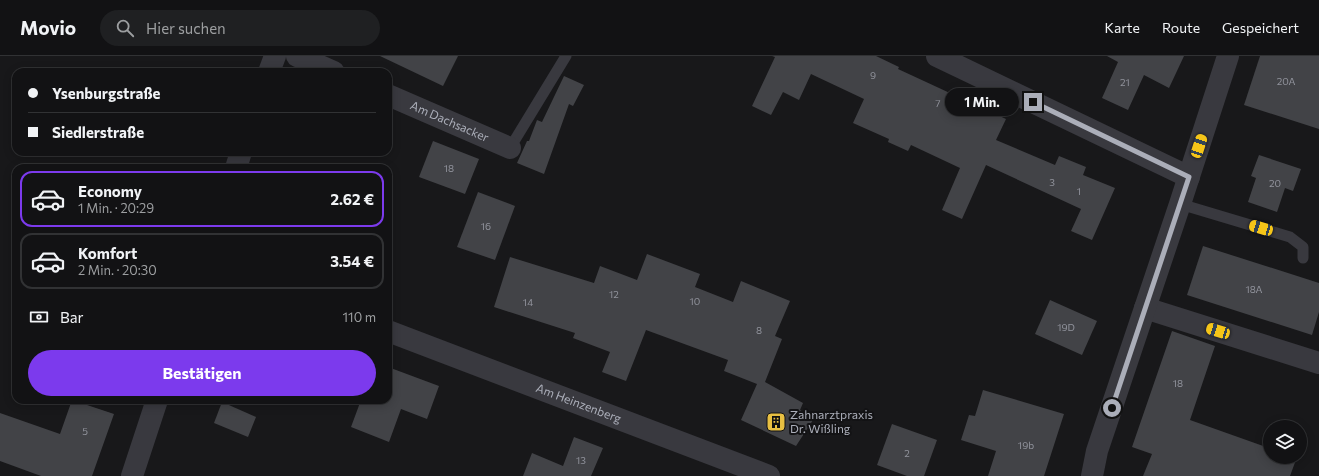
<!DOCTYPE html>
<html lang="de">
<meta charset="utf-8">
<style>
body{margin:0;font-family:Commissioner,sans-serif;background:#1f2022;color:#f1f3f6;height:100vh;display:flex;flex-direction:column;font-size:15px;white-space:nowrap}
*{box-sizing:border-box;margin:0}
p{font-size:13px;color:#9c9ea0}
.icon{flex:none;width:22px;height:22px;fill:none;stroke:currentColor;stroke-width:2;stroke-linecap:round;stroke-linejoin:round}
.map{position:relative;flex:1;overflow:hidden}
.details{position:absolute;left:12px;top:108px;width:380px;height:240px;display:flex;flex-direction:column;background:#121214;border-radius:12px;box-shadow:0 2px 10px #0003,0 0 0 1px #313234}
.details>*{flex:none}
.guide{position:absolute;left:12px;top:12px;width:380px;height:88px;border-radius:12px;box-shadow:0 2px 10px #0003,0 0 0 1px #313234;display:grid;align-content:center;height:88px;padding:0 16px;background:#121214}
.tools{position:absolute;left:1263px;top:364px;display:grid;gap:8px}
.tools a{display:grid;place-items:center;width:44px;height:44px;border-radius:50%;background:#121214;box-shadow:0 2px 10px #0003,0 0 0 1px #313234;font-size:20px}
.end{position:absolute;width:18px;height:18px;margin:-9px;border:5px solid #abaeb9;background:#111;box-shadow:0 0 0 2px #111}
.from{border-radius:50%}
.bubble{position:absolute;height:28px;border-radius:14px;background:#121214;box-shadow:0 2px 10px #0003,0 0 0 1px #313234;font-size:13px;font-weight:700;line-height:28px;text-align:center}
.car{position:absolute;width:12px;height:24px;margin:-12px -6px;border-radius:5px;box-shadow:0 0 3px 1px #0007;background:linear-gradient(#f5c518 24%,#345 0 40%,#f5c518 0 76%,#345 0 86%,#f5c518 0)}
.guide b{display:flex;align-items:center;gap:14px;height:38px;font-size:15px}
.guide b+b{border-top:1px solid #313234}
.guide i{width:10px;height:10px;background:#f1f3f6}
ul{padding:7px 0 0;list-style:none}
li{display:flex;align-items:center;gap:12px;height:56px;margin:0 8px 6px;padding:0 8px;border:2px solid #313234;border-radius:12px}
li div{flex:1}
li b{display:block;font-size:15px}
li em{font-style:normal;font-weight:700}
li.on{border-color:#7c3aed}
li>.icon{width:36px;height:36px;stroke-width:1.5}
.pay{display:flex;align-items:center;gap:10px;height:44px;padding:0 16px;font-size:15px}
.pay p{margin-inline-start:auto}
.action{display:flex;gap:8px;margin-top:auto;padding:8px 16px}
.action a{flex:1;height:46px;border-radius:24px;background:#7c3aed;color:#fff;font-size:16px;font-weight:700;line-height:46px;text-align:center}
header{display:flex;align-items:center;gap:24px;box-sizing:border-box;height:56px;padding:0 20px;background:#121214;border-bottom:1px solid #313234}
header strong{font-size:19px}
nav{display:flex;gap:22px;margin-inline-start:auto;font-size:14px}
.search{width:280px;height:36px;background:#1f2022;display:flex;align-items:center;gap:10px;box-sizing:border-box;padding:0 14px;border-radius:22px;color:#9c9ea0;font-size:15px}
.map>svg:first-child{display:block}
.building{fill:#424347}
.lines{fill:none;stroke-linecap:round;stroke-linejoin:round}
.lane{stroke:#39393f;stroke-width:11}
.street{stroke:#39393f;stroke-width:22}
.route{stroke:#abaeb9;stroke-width:5}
.labels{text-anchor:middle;stroke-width:4;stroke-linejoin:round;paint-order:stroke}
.number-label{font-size:10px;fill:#91939c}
.street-label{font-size:12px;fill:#abaeb9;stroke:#131315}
.poi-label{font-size:12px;fill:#abaeb9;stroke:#131315;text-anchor:start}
</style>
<header>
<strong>Movio</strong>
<div class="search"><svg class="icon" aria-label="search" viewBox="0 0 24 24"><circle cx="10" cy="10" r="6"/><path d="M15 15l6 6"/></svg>Hier suchen</div>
<nav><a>Karte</a><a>Route</a><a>Gespeichert</a></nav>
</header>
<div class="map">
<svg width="1319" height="420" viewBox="0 0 1319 420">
<rect width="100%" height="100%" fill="#18181a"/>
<g class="building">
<polygon points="380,0 458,0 443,30"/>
<polygon points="772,0 876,0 899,11 898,13 1006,63 996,84 1055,109 1059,100 1086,111 1083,119 1115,132 1092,184 1071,175 1081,153 986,109 962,163 942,154 960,112 911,89 908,95 888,86 889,83 853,67 864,43 811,18 799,44 783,36 771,59 752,50 775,1"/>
<polygon points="1107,0 1184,0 1169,32 1144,19 1128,54 1102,42 1118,6"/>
<polygon points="1260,0 1319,0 1319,73 1244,49"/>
<polygon points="564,20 584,29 573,50 569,48 544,118 517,107 527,85 529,85 537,64 542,66"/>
<polygon points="433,85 479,103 465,138 419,121"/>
<polygon points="1259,99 1301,113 1293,135 1285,132 1277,156 1248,146 1256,122 1251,120"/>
<polygon points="478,136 515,150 495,204 457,191"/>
<polygon points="1203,190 1319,227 1319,256 1312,279 1187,239"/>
<polygon points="647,198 700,218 695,231 733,246 741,225 790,245 775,280 782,283 765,326 803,347 800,354 813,364 796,390 741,364 757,328 724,315 728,304 646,274 626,325 602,316 610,296 573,282 575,277 494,251 510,201 594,227 600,210 637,224"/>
<polygon points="1050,244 1097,265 1082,299 1035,278"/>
<polygon points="1172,275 1215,290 1190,364 1266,391 1270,381 1270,401 1297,401 1290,420 1143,420 1152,398 1132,391"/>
<polygon points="388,311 439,330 427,363 401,353 389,386 351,371 361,344 388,344"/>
<polygon points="983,334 1064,358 1044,420 988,420 996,395 961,384 969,359 975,360"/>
<polygon points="72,344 114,358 92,420 41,420 0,405 0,357 60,378"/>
<polygon points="222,346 256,361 248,381 214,367"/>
<polygon points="892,368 937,384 924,420 907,420 877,409"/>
<polygon points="574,381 603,392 591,420 523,420 532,397 563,410"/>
</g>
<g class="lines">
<g class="lane">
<polyline points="510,92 566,0"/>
<polyline points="1180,148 1290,181 1303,191 1303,202"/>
</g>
<g class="street">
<polyline points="297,0 334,16"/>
<polyline points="937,0 1189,121"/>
<polyline points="269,16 275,0"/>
<path id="s1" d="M388,39L510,92"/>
<polyline points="236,112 241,96"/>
<polyline points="1145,252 1319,307"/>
<path id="s2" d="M388,275L769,420"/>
<polyline points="132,420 157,344"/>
<polyline points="1092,420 1097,395 1180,148 1228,0"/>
</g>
</g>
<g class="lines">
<polyline class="route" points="1033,46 1189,121 1112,352"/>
</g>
<defs>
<symbol id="building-square" viewBox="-11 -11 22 22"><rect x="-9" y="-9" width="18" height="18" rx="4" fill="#e8c042" stroke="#131315"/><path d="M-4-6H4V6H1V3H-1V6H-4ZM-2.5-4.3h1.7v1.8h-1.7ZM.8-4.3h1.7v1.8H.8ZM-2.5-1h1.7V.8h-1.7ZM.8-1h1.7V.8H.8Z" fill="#111"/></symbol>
</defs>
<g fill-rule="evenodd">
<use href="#building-square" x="765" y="355" width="22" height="22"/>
</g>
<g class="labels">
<g class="number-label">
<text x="873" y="23">9</text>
<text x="1286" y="29">20A</text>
<text x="1125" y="30">21</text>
<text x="938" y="51">7</text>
<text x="449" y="116">18</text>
<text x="1052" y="130">3</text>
<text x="1275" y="131">20</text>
<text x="1079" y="139">1</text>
<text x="486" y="174">16</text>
<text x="1254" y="237">18A</text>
<text x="614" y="242">12</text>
<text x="695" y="249">10</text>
<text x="528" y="250">14</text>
<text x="1066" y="275">19D</text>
<text x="759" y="278">8</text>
<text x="1178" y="331">18</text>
<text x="85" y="379">5</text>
<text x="1026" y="393">19b</text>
<text x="907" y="401">2</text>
<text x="581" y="408">13</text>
</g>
<g class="street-label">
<text dy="4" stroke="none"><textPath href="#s1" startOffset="67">Am Dachsacker</textPath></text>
<text dy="4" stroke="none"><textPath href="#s2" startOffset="204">Am Heinzenberg</textPath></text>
</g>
<g class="poi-label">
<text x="790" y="363">Zahnarztpraxis<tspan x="790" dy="14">Dr. Wißling</tspan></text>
</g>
</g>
</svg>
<div class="tools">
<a><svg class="icon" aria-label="layers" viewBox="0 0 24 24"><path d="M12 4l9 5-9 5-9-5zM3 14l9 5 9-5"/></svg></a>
</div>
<i class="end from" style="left:1112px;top:352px"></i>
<i class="end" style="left:1033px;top:46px"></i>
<div class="bubble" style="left:945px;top:32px;width:74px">1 Min.</div>
<i class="car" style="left:1199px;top:90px;rotate:18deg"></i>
<i class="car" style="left:1261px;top:172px;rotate:286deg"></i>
<i class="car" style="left:1218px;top:275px;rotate:287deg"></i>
<div class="guide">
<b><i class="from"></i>Ysenburgstraße</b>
<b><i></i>Siedlerstraße</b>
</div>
<section class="details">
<ul>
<li class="on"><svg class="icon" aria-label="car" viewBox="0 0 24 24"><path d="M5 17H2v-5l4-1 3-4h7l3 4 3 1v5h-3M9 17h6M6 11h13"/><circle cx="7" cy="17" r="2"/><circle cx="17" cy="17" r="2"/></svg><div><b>Economy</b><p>1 Min. · 20:29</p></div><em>2.62 €</em></li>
<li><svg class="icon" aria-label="car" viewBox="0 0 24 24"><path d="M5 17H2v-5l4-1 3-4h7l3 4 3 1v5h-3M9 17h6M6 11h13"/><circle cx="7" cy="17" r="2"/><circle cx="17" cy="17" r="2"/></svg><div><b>Komfort</b><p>2 Min. · 20:30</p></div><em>3.54 €</em></li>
</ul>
<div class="pay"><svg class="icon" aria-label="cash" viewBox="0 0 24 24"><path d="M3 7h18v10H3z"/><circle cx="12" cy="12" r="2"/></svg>Bar<p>110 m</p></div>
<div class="action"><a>Bestätigen</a></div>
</section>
</div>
